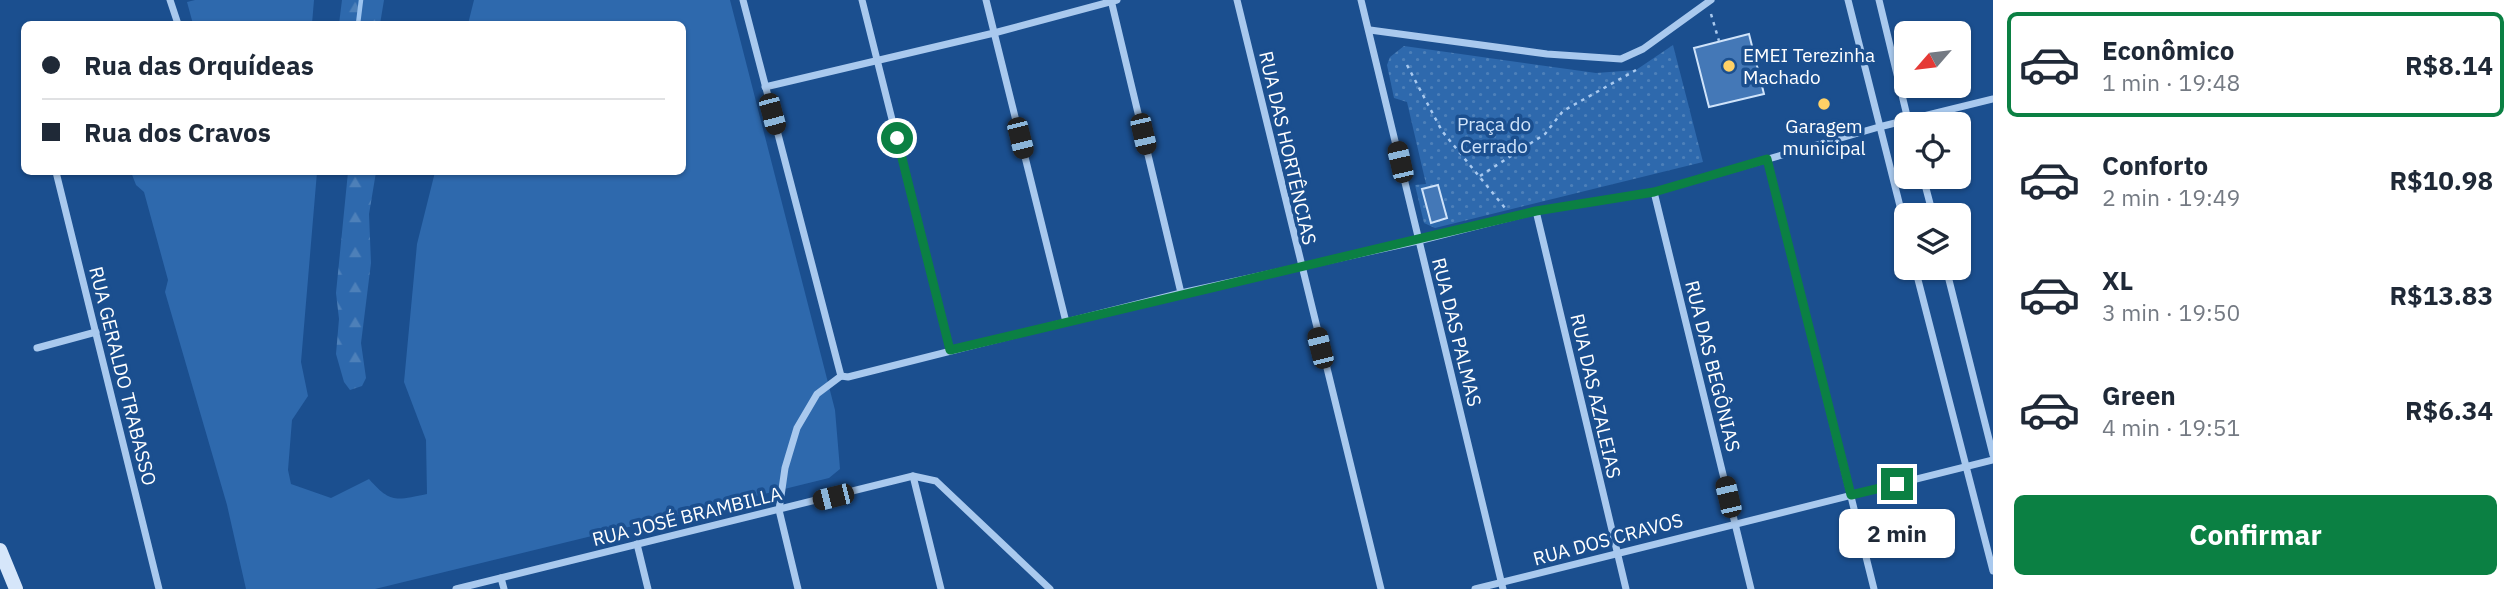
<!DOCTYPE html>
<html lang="pt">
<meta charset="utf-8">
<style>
body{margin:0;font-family:"IBM Plex Sans",sans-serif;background:#f2f2f3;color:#1f2937;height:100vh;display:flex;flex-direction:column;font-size:26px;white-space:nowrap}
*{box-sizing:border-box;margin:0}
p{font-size:23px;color:#747a83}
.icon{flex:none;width:38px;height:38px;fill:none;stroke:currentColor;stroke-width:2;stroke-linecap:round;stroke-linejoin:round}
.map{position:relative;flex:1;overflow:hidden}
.drawer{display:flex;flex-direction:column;background:#fff;width:525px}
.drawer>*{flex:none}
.hud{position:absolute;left:21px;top:21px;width:665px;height:154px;border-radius:10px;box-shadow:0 2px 5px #0004;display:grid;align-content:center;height:154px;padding:0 21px;background:#fff}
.needle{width:46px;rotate:242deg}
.fabs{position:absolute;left:1894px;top:21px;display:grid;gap:14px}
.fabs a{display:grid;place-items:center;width:77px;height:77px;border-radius:10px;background:#fff;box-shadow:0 2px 5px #0004;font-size:35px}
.end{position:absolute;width:32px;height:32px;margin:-16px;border:9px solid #0b8043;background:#fff;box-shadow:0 0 0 4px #fff}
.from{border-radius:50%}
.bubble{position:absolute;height:49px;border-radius:10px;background:#fff;box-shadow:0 2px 5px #0004;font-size:23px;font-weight:700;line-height:49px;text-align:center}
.car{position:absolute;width:21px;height:42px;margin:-21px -10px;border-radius:9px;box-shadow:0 0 5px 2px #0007;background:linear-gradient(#222 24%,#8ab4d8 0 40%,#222 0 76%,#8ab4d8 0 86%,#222 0)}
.hud b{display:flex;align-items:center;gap:24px;height:66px;font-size:26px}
.hud b+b{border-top:2px solid #e0e1e3}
.hud i{width:18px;height:18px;background:#1f2937}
ul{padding:12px 0 0;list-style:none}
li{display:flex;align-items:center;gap:21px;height:105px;margin:0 14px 10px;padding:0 7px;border:4px solid transparent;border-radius:10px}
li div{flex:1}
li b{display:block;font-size:26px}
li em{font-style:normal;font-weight:700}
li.selected{border-color:#0b8043}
li>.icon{width:63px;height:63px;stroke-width:1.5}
.action{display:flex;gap:14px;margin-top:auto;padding:14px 21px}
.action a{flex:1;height:80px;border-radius:10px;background:#0b8043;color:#fff;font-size:28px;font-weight:700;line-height:80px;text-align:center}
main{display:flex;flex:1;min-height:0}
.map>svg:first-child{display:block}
.grass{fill:#2e69ad}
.forest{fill:url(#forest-firs)}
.park{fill:url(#park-dots)}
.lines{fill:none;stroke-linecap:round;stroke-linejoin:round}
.stream{stroke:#9cc4f0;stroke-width:4.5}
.building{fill:#4478b7;stroke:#cfe3fa;stroke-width:2}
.path{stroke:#a9c9ee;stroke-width:2.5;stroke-dasharray:3.5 5;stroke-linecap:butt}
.street{stroke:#a9c9ee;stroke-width:7}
.secondary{stroke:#d6e6fa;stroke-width:14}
.route{stroke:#0b8043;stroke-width:9}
.poi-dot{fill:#ffd166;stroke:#1b4f8f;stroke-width:2.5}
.labels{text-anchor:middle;stroke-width:7;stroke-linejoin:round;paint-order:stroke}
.poi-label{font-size:19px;fill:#fff;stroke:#1b4f8f;text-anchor:start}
.park-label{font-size:19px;fill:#cfe3fa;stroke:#1b4f8f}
.street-label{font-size:19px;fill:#fff;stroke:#1b4f8f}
</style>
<main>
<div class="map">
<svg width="1993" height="589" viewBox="0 0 1993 589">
<defs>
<pattern id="forest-firs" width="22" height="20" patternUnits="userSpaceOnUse" patternTransform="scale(1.75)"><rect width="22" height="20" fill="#2e69ad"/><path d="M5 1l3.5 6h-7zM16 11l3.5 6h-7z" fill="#4d80b9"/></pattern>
<pattern id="park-dots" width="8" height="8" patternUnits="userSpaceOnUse" patternTransform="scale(1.75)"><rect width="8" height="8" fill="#2e69ad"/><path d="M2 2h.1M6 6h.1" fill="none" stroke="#4d80b9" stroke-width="1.8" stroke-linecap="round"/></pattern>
</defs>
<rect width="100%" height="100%" fill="#1b4f8f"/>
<g class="grass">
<polygon points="195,0 314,0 312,24 193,24 187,2"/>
<path d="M474,0H730L835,410L840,469L829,478L375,589H246L227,505L165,292L168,280L144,192L136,185L131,172H317L301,362L308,396L292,420L288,470L291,484L331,498L369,479C391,504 396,500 427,494L426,440L404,382L417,244L435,172H682V24H468Z"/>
</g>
<g class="forest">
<polygon points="342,0 384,0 380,24 339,24"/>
<polygon points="348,172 376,172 369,214 371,263 361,343 366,378 362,386 350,390 344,382 336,354 339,319 336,293"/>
</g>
<polygon class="park" points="1673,45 1703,162 1435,228 1424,223 1415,185 1426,184 1407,102 1394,98 1387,65 1390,57 1404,46 1596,73 1636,70"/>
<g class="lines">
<polyline class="stream" points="358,24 361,0"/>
</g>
<g class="building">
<polygon points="1749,34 1764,94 1709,107 1694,48"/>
<polygon points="1438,185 1447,218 1431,223 1422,189"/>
</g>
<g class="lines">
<g class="path">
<polyline points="1711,14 1719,41"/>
<polyline points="1407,65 1442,131 1505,208"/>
<polyline points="1480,176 1545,134 1563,111 1636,70"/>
</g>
<g class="street">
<polyline points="170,0 178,24"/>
<polyline points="743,0 841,376"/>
<polyline points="862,0 950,350"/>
<polyline points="986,0 1066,322"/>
<polyline points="1111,0 1181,293"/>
<polyline points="1237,0 1381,589"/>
<polyline points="1361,0 1503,589"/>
<polyline points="1848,0 1906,230"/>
<polyline points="1879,0 1909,124"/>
<polyline points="1370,30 1547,54 1621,59 1643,49 1711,0"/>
<polyline points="765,87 994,33 1117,0"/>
<polyline points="1767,159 1874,589"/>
<polyline points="56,172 159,589"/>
<polyline points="1923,177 1933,215"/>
<polyline points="1654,192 1751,589"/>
<polyline points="1536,211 1626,589"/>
<polyline points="1915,268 1993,571"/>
<polyline points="1946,268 1993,455"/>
<polyline points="37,348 96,332"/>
<polyline points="841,376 848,377 1181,293 1418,241 1536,211 1654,192 1879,127 1993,99"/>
<polyline points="913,476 941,589"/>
<polyline points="637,544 648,589"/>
<polyline points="501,578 504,589"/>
<polyline points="456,589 913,476 936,481 1050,589"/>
<polyline points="798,589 779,510 785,468 797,428 817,394 841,376"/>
<polyline points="1475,589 1993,460"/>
</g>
<polyline class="secondary" points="0,550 16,589"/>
</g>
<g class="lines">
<polyline class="route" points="897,138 950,350 1536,211 1654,192 1767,159 1851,495 1897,484"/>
</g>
<g class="poi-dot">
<circle cx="1729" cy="66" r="7"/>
<circle cx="1824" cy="104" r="7"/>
</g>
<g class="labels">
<g class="poi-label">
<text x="1743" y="62">EMEI Terezinha<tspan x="1743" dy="22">Machado</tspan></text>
<text x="1824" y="133" text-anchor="middle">Garagem<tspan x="1824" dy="22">municipal</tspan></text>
</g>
<g class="park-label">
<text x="1494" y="131">Praça do<tspan x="1494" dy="22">Cerrado</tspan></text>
</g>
<g class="street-label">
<text transform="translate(1288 148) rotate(77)" y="7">RUA DAS HORTÊNCIAS</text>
<text transform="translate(1457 332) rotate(76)" y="7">RUA DAS PALMAS</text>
<text transform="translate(1713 366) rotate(76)" y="7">RUA DAS BEGÔNIAS</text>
<text transform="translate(123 376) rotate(76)" y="7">RUA GERALDO TRABASSO</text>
<text transform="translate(1596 396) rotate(77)" y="7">RUA DAS AZALEIAS</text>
<text transform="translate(687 516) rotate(-14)" y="7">RUA JOSÉ BRAMBILLA</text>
<text transform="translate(1608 539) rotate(-15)" y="7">RUA DOS CRAVOS</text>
</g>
</g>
</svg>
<div class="fabs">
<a><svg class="needle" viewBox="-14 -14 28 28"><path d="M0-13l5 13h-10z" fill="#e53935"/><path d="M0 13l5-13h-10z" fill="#747a83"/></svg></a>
<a><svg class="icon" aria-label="locate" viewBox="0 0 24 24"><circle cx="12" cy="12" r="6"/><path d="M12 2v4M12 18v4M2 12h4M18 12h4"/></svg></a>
<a><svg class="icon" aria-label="layers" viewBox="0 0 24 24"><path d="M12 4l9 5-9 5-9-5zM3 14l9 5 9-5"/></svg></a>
</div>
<i class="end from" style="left:897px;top:138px"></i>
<i class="end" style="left:1897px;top:484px"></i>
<div class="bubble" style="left:1839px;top:509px;width:116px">2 min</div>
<i class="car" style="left:772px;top:114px;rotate:165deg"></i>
<i class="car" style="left:1143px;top:134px;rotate:167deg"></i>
<i class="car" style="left:1020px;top:138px;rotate:166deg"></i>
<i class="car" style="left:1400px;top:162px;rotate:347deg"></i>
<i class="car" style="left:1320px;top:348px;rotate:346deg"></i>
<i class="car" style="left:833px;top:497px;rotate:256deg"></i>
<i class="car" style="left:1728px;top:497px;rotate:347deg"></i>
<div class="hud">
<b><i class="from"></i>Rua das Orquídeas</b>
<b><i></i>Rua dos Cravos</b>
</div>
</div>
<section class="drawer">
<ul>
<li class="selected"><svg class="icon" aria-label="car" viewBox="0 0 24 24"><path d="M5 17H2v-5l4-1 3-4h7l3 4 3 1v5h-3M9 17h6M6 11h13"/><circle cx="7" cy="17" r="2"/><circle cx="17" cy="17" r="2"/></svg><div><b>Econômico</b><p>1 min · 19:48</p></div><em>R$8.14</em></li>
<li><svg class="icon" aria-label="car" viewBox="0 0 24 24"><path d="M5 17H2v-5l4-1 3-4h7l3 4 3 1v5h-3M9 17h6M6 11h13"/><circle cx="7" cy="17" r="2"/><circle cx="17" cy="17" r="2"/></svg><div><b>Conforto</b><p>2 min · 19:49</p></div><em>R$10.98</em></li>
<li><svg class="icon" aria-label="car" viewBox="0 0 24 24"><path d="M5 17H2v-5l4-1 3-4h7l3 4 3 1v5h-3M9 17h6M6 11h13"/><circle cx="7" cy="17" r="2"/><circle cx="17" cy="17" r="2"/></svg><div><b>XL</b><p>3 min · 19:50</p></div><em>R$13.83</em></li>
<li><svg class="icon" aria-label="car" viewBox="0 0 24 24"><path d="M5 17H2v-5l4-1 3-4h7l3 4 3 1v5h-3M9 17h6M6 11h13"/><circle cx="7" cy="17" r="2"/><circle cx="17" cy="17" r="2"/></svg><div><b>Green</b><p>4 min · 19:51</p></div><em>R$6.34</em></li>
</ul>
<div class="action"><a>Confirmar</a></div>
</section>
</main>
